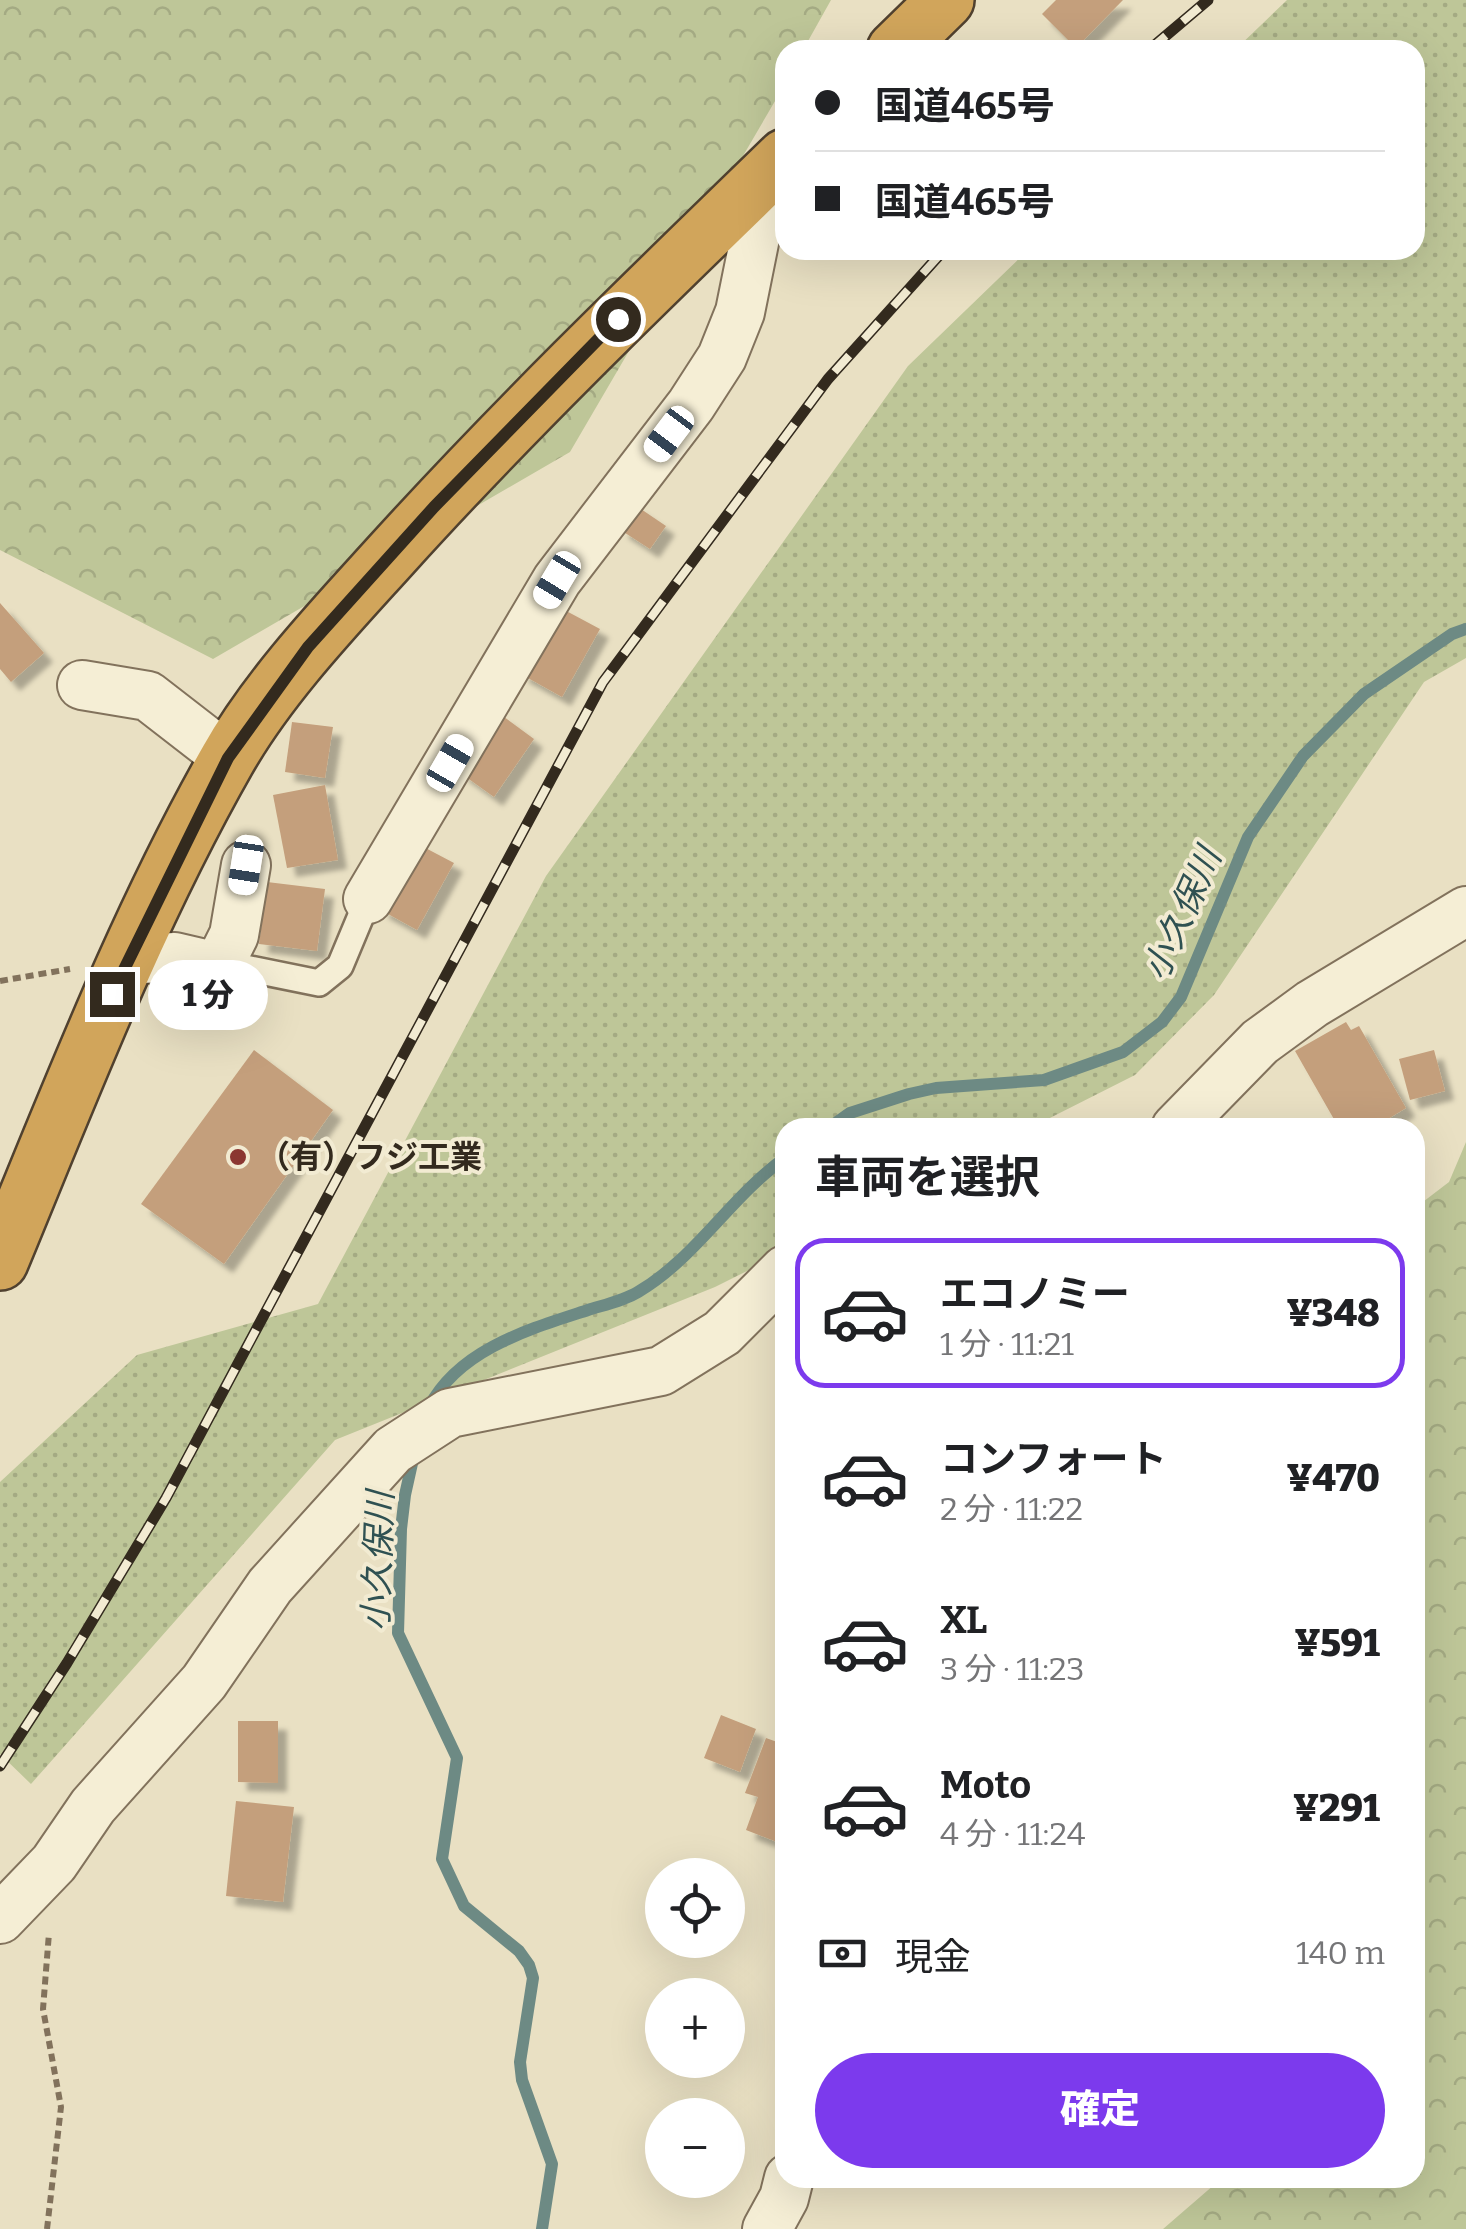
<!DOCTYPE html>
<html lang="ja">
<meta charset="utf-8">
<style>
body{margin:0;font-family:Bitter,"Noto Sans JP",serif;background:#f6f6f6;color:#202124;height:100vh;display:flex;flex-direction:column;font-size:38px;white-space:nowrap}
*{box-sizing:border-box;margin:0}
p{font-size:32px;color:#757577}
.icon{flex:none;width:55px;height:55px;fill:none;stroke:currentColor;stroke-width:2;stroke-linecap:round;stroke-linejoin:round}
.map{position:relative;flex:1;overflow:hidden}
.drawer{position:absolute;left:775px;top:1118px;width:650px;height:1070px;display:flex;flex-direction:column;background:#fff;border-radius:30px;box-shadow:0 10px 40px #0002}
.drawer>*{flex:none}
.hud{position:absolute;left:775px;top:40px;width:650px;height:220px;border-radius:30px;box-shadow:0 10px 40px #0002;display:grid;align-content:center;height:220px;padding:0 40px;background:#fff}
.controls{position:absolute;left:645px;top:1858px;display:grid;gap:20px}
.controls a{display:grid;place-items:center;width:100px;height:100px;border-radius:50%;background:#fff;box-shadow:0 10px 40px #0002;font-size:50px}
.end{position:absolute;width:45px;height:45px;margin:-22px;border:12px solid #332a1e;background:#fff;box-shadow:0 0 0 5px #fff}
.from{border-radius:50%}
.bubble{position:absolute;height:70px;border-radius:35px;background:#fff;box-shadow:0 10px 40px #0002;font-size:32px;font-weight:800;line-height:70px;text-align:center}
.car{position:absolute;width:30px;height:60px;margin:-30px -15px;border-radius:12px;box-shadow:0 0 8px 2px #0007;background:linear-gradient(#fff 24%,#345 0 40%,#fff 0 76%,#345 0 86%,#fff 0)}
.hud b{display:flex;align-items:center;gap:35px;height:95px;font-size:38px}
.hud b+b{border-top:2px solid #e0e0e0}
.hud i{width:25px;height:25px;background:#202124}
ul{padding:0;list-style:none}
li{display:flex;align-items:center;gap:30px;height:150px;margin:0 20px 15px;padding:0 20px;border:5px solid transparent;border-radius:30px}
li div{flex:1}
li b{display:block;font-size:38px}
li em{font-style:normal;font-weight:800}
li.active{border-color:#7c3aed}
li>.icon{width:90px;height:90px;stroke-width:1.5}
h2{padding:0 40px;font-size:45px;line-height:120px}
.pay{display:flex;align-items:center;gap:25px;height:110px;padding:0 40px;font-size:38px}
.pay p{margin-inline-start:auto}
.cta{display:flex;gap:20px;margin-top:auto;padding:20px 40px}
.cta a{flex:1;height:115px;border-radius:60px;background:#7c3aed;color:#fff;font-size:40px;font-weight:800;line-height:115px;text-align:center}
.map>svg:first-child{display:block}
.grass{fill:url(#grass-dots)}
.forest{fill:url(#forest-crowns)}
.lines{fill:none;stroke-linecap:round;stroke-linejoin:round}
.stream{stroke:#6d8a84;stroke-width:12}
.building{fill:#c49f7c;filter:url(#shadow)}
.lane-casing{stroke:#82725c;stroke-width:30}
.street-casing{stroke:#82725c;stroke-width:52}
.highway-casing{stroke:#50412f;stroke-width:60}
.path{stroke:#82725c;stroke-width:6;stroke-dasharray:8 5;stroke-linecap:butt}
.lane{stroke:#f5eed5;stroke-width:25}
.street{stroke:#f5eed5;stroke-width:48}
.highway{stroke:#d1a55b;stroke-width:55}
.rail-casing{stroke:#332a1e;stroke-width:11}
.rail{stroke:#f2ebd2;stroke-width:8;stroke-dasharray:22;stroke-linecap:butt}
.route{stroke:#332a1e;stroke-width:12}
.poi-dot{fill:#8b3731;stroke:#f2ebd2;stroke-width:4}
.labels{text-anchor:middle;stroke-width:8;stroke-linejoin:round;paint-order:stroke}
.poi-label{font-size:32px;font-weight:bold;fill:#332a1e;stroke:#f2ebd2;text-anchor:start}
.water-label{font-size:35px;font-style:italic;fill:#2f5152;stroke:#f2ebd2}
</style>
<div class="map">
<svg width="1466" height="2229" viewBox="0 0 1466 2229">
<defs>
<pattern id="grass-dots" width="8" height="8" patternUnits="userSpaceOnUse" patternTransform="scale(2.5)"><rect width="8" height="8" fill="#bec698"/><path d="M2 2h.1M6 6h.1" fill="none" stroke="#a4aa83" stroke-width="1.8" stroke-linecap="round"/></pattern>
<pattern id="forest-crowns" width="20" height="18" patternUnits="userSpaceOnUse" patternTransform="scale(2.5)"><rect width="20" height="18" fill="#bec698"/><path d="M2 6a3 3 0 1 1 6 0M12 15a3 3 0 1 1 6 0" fill="none" stroke="#a4aa83"/></pattern>
<filter id="shadow"><feDropShadow dx="9" dy="9" stdDeviation="2.5" flood-color="#0004"/></filter>
</defs>
<rect width="100%" height="100%" fill="#e9e0c3"/>
<polygon class="grass" points="1287,0 1466,0 1466,658 1424,682 1214,995 1135,1075 1032,1127 785,1128 785,1252 715,1287 335,1440 31,1784 0,1754 0,1482 137,1355 318,1304 546,876 908,366 1028,250 1415,250 1415,50 1235,50"/>
<g class="forest">
<polygon points="0,0 831,0 803,50 785,50 785,84 570,452 213,659 0,550"/>
<polygon points="1466,1142 1466,2229 1163,2229 1222,2178 1415,2178 1415,1208 1449,1182"/>
</g>
<g class="lines">
<g class="stream">
<polyline points="829,1128 850,1113 909,1094 936,1088 1044,1080 1123,1052 1162,1022 1181,997 1248,837 1303,756 1364,694 1452,634 1466,629"/>
<path d="M429,1407C459,1349 530,1329 588,1310C604,1305 623,1301 638,1292C696,1258 731,1196 785,1158"/>
<polyline points="415,1450 405,1495 401,1529 398,1633 457,1758 442,1859 464,1906 519,1951 529,1965 533,1978 520,2062 522,2080 552,2164 542,2229"/>
</g>
</g>
<g class="building">
<polygon points="1056,0 1123,0 1076,48 1042,14"/>
<polygon points="635,505 666,526 650,549 619,529"/>
<polygon points="0,603 44,653 11,682 0,669"/>
<polygon points="557,606 600,629 562,697 519,673"/>
<polygon points="500,714 534,739 494,797 459,772"/>
<polygon points="292,722 333,727 325,778 285,772"/>
<polygon points="325,785 338,860 287,868 273,795"/>
<polygon points="416,843 454,863 417,930 379,909"/>
<polygon points="267,882 325,889 317,951 259,944"/>
<polygon points="1346,1022 1351,1030 1359,1026 1406,1108 1373,1128 1339,1128 1295,1051"/>
<polygon points="254,1050 333,1110 224,1264 141,1204"/>
<polygon points="1434,1050 1445,1091 1410,1100 1399,1059"/>
<polygon points="721,1715 756,1729 740,1772 704,1758"/>
<polygon points="238,1721 278,1721 278,1783 238,1782"/>
<polygon points="785,1732 785,1845 746,1830 758,1797 745,1793 766,1738 780,1743"/>
<polygon points="236,1801 294,1807 283,1902 226,1896"/>
</g>
<g class="lines">
<defs>
<polyline id="lane" points="220,963 319,983 340,966 368,899"/>
<g id="street">
<polyline points="82,685 148,696 228,758"/>
<polyline points="368,899 557,580 691,405 722,357 740,312 768,173"/>
<polyline points="125,960 175,957 205,964 220,963 234,935 246,865"/>
<polyline points="1176,1128 1260,1042 1312,1004 1466,911"/>
<polyline points="0,1919 54,1863 93,1806 204,1682 270,1586 393,1450 450,1413 661,1371 722,1333 785,1270"/>
<polyline points="767,2229 784,2198 789,2178"/>
</g>
<g id="highway">
<polyline points="895,50 946,0"/>
<path d="M0,1262C70,1093 136,920 227,760C269,686 335,617 392,554C517,416 651,287 785,157"/>
</g>
</defs>
<use href="#lane" class="lane-casing"/>
<use href="#street" class="street-casing"/>
<use href="#highway" class="highway-casing"/>
<g class="path">
<polyline points="0,981 70,969"/>
<polyline points="47,2229 61,2107 43,2009 49,1933"/>
</g>
<use href="#lane" class="lane"/>
<use href="#street" class="street"/>
<use href="#highway" class="highway"/>
<defs>
<g id="rail">
<polyline points="1149,50 1208,0"/>
<polyline points="0,1766 67,1663 166,1498 603,682 828,379 944,250"/>
</g>
</defs>
<use href="#rail" class="rail-casing"/>
<use href="#rail" class="rail"/>
</g>
<g class="lines">
<polyline class="route" points="112,994 228,758 308,647 434,507 618,319"/>
</g>
<circle class="poi-dot" cx="238" cy="1157" r="10"/>
<g class="labels">
<g class="poi-label">
<text x="258" y="1168">（有）フジ工業</text>
</g>
<g class="water-label">
<text transform="translate(1182 914) rotate(-66)" y="12">小久保川</text>
<text transform="translate(378 1561) rotate(-88)" y="12">小久保川</text>
</g>
</g>
</svg>
<div class="controls">
<a><svg class="icon" aria-label="locate" viewBox="0 0 24 24"><circle cx="12" cy="12" r="6"/><path d="M12 2v4M12 18v4M2 12h4M18 12h4"/></svg></a>
<a>+</a>
<a>−</a>
</div>
<i class="end from" style="left:618px;top:319px"></i>
<i class="end" style="left:112px;top:994px"></i>
<div class="bubble" style="left:148px;top:960px;width:120px">1 分</div>
<i class="car" style="left:669px;top:434px;rotate:217deg"></i>
<i class="car" style="left:557px;top:580px;rotate:211deg"></i>
<i class="car" style="left:450px;top:763px;rotate:30deg"></i>
<i class="car" style="left:246px;top:865px;rotate:189deg"></i>
<div class="hud">
<b><i class="from"></i>国道465号</b>
<b><i></i>国道465号</b>
</div>
<section class="drawer">
<h2>車両を選択</h2>
<ul>
<li class="active"><svg class="icon" aria-label="car" viewBox="0 0 24 24"><path d="M5 17H2v-5l4-1 3-4h7l3 4 3 1v5h-3M9 17h6M6 11h13"/><circle cx="7" cy="17" r="2"/><circle cx="17" cy="17" r="2"/></svg><div><b>エコノミー</b><p>1 分 · 11:21</p></div><em>¥348</em></li>
<li><svg class="icon" aria-label="car" viewBox="0 0 24 24"><path d="M5 17H2v-5l4-1 3-4h7l3 4 3 1v5h-3M9 17h6M6 11h13"/><circle cx="7" cy="17" r="2"/><circle cx="17" cy="17" r="2"/></svg><div><b>コンフォート</b><p>2 分 · 11:22</p></div><em>¥470</em></li>
<li><svg class="icon" aria-label="car" viewBox="0 0 24 24"><path d="M5 17H2v-5l4-1 3-4h7l3 4 3 1v5h-3M9 17h6M6 11h13"/><circle cx="7" cy="17" r="2"/><circle cx="17" cy="17" r="2"/></svg><div><b>XL</b><p>3 分 · 11:23</p></div><em>¥591</em></li>
<li><svg class="icon" aria-label="car" viewBox="0 0 24 24"><path d="M5 17H2v-5l4-1 3-4h7l3 4 3 1v5h-3M9 17h6M6 11h13"/><circle cx="7" cy="17" r="2"/><circle cx="17" cy="17" r="2"/></svg><div><b>Moto</b><p>4 分 · 11:24</p></div><em>¥291</em></li>
</ul>
<div class="pay"><svg class="icon" aria-label="cash" viewBox="0 0 24 24"><path d="M3 7h18v10H3z"/><circle cx="12" cy="12" r="2"/></svg>現金<p>140 m</p></div>
<div class="cta"><a>確定</a></div>
</section>
</div>
